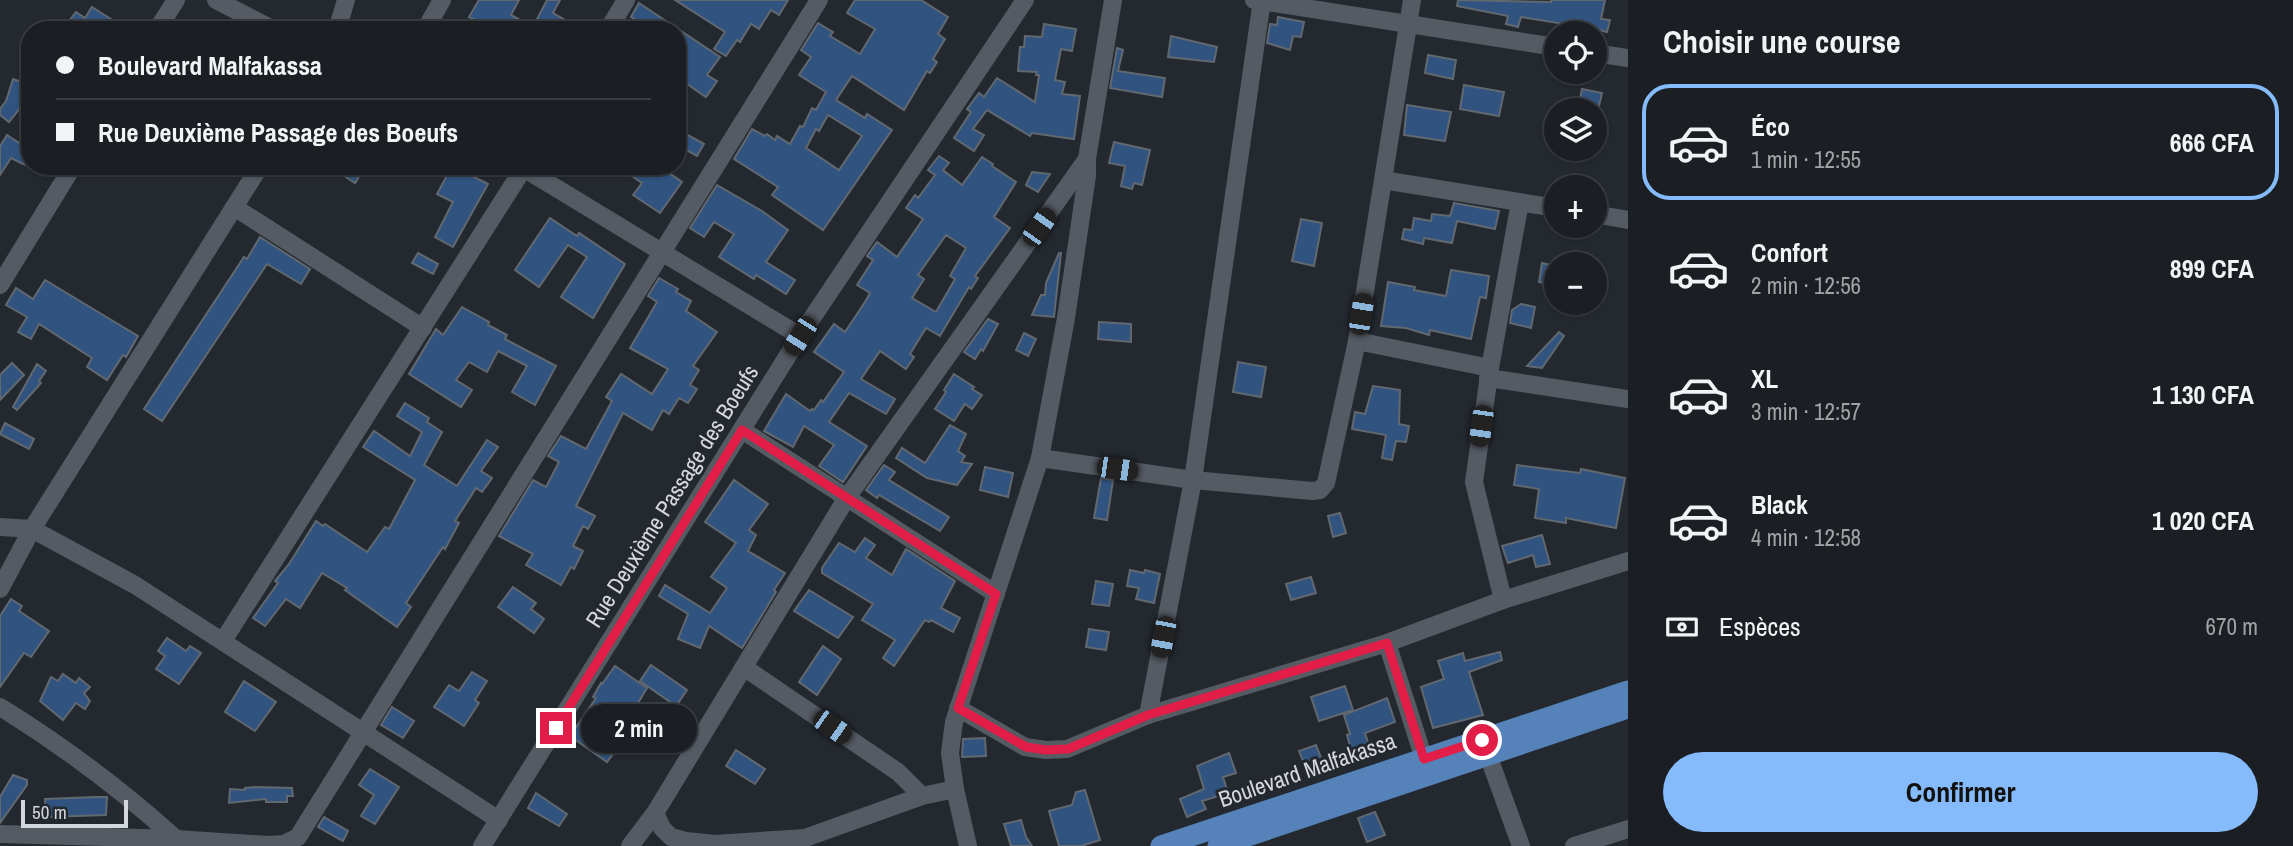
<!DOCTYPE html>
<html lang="fr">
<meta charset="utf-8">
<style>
body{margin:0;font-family:"Archivo Narrow",sans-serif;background:#282c31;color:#f1f3f6;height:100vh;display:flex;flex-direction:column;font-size:26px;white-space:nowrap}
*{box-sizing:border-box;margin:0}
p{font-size:23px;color:#a0a2a6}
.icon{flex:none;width:38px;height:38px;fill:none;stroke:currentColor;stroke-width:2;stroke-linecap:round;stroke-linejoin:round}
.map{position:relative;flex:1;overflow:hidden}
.panel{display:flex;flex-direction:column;background:#1b1f24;width:665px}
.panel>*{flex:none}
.banner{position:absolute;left:21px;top:21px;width:665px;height:154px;border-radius:28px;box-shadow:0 2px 5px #0004,0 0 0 2px #393d41;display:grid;align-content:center;height:154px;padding:0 35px;background:#1b1f24}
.tools{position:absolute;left:1544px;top:21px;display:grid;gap:14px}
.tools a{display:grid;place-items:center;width:63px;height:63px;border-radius:50%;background:#1b1f24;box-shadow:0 2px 5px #0004,0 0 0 2px #393d41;font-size:35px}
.scale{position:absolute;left:21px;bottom:18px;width:107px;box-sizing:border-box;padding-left:7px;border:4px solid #d4d7dc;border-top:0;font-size:19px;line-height:24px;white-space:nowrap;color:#d4d7dc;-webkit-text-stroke:5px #242930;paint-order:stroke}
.end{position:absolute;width:32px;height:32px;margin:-16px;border:9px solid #e11d48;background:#fff;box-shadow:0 0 0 4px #fff}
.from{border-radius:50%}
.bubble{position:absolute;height:49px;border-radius:24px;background:#1b1f24;box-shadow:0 2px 5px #0004,0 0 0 2px #393d41;font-size:23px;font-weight:700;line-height:49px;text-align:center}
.car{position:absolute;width:21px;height:42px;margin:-21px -10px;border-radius:9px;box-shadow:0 0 5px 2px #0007;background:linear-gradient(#222 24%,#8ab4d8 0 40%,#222 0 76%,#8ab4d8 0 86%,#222 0)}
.banner b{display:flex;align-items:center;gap:24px;height:66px;font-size:26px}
.banner b+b{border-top:2px solid #393d41}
.banner i{width:18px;height:18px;background:#f1f3f6}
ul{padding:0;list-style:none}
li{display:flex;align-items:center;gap:21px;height:116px;margin:0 14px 10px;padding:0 21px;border:4px solid transparent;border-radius:28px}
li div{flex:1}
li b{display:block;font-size:26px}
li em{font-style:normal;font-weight:700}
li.on{border-color:#86bbfb}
li>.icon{width:63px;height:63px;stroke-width:1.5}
h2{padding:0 35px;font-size:32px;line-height:84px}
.pay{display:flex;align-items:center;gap:18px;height:77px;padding:0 35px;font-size:26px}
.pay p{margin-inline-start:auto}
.primary-button{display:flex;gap:14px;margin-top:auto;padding:14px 35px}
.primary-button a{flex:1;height:80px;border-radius:42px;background:#86bbfb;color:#111;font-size:28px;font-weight:700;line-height:80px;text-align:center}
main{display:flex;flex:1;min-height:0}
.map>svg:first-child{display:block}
.building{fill:#30547f;stroke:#626870;stroke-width:2;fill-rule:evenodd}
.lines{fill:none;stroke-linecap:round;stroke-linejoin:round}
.minor{stroke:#555b63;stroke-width:18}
.major{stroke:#5482b9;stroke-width:21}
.route{stroke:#e11d48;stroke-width:9}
.labels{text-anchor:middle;stroke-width:6;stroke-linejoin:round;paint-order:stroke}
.street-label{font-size:23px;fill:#d4d7dc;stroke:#242930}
</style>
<main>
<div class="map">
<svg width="1628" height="846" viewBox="0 0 1628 846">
<rect width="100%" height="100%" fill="#242930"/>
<g class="building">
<polygon points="479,0 519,0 511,15 533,27 547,0 560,0 553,13 583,30 493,30 469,17"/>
<polygon points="675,0 788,0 779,15 771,10 759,29 751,24 740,42 737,40 726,56 714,49 725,32"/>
<path d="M855,0H921L948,17L938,34L945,39L933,59L937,62L930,73L927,71L904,110L852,76L836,100L865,118L867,114L892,130L823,230L772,195L778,187L734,159L752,129L765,136L767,134L775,140L777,136L790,144L800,126L803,127L812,108L816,110L826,92L799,75L811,57L801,50L818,23L833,32L830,36L860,54L875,29L847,13ZM828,115L862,136L839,170L806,148L816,129L819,131Z"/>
<polygon points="1458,0 1551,2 1551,0 1605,0 1601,19 1610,20 1607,32 1571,23 1570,25 1521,17 1518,27 1506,24 1508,16 1457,6"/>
<polygon points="639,3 720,57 707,75 717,81 706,97 677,77 677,30 630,30 636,20 631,17"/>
<polygon points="92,7 128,30 62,30 76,12 85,18"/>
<polygon points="1278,17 1304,22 1301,37 1293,36 1290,50 1267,43 1270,24 1277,25"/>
<polygon points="1044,24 1076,29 1072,51 1061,49 1055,80 1065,82 1062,94 1080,96 1074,139 1032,133 1030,136 987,110 973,129 984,135 974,151 954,138 971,112 967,109 979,93 984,97 997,78 1035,102 1039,75 1036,75 1037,72 1018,71 1020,47 1024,47 1025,36 1042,37"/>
<polygon points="1171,36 1217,47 1214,62 1168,57"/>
<polygon points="1117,48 1123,50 1118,71 1165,78 1162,97 1110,88"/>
<polygon points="1428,55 1456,60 1453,79 1425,73"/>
<polygon points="13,79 30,85 30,104 24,103 9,122 0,115 0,109 6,101"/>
<polygon points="1464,85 1504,92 1499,116 1460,109"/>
<polygon points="1582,89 1602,93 1598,110 1578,110"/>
<polygon points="1407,105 1451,112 1445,141 1404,135"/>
<polygon points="677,129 704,144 697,156 677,145"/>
<polygon points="7,135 30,150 30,157 25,165 11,158 0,175 0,146"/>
<polygon points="1114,142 1150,150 1142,185 1134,183 1132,189 1121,186 1125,166 1109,163"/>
<path d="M939,156L949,163L943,170L962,185L982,157L993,164L992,166L1016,182L994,217L1010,228L975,276L978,278L971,289L969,287L940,336L926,328L910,354L914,357L906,369L880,351L861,379L895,399L886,414L849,393L829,422L867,446L843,482L819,466L834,445L804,426L793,447L764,431L786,394L810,411L812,409L814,410L821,400L823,402L844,372L814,352L834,324L845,332L865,302L870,293L857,285L873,260L867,256L877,242L897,257L923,219L906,208L915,195L918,198L935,175L928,170ZM946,235L966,248L950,276L955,279L936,312L912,298L924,279L918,275Z"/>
<polygon points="329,166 352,166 362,172 355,183"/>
<polygon points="452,166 488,184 453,247 435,237 453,202 437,194"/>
<polygon points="617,166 659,166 682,182 660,213 633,195 642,183"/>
<polygon points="1032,172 1050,174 1038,192 1026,185"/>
<polygon points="717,185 762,211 788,230 766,262 795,280 786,294 756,275 754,279 719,257 734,234 714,222 704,237 690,228"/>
<polygon points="1454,203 1499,211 1495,229 1457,221 1452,243 1424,238 1423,244 1402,239 1404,229 1412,230 1414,218 1431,221 1432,214 1450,216"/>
<polygon points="550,218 577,236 579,233 625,264 593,318 561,297 587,257 568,245 539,287 515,270"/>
<polygon points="1301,219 1322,223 1314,266 1292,261"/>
<polygon points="260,237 310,269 301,284 267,264 162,421 144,409 244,257 247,259"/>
<polygon points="418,253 438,264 433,274 412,263"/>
<polygon points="1059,253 1061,253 1054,317 1032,315 1041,295 1045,295 1046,283"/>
<polygon points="1542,263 1556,266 1556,286 1539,282"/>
<polygon points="1451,270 1489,276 1486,298 1480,297 1471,339 1430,330 1429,335 1406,328 1381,326 1388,282 1415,287 1414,290 1446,296"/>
<polygon points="659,278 678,289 676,292 691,301 686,311 717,332 693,366 699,370 690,385 697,389 688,403 679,398 669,414 663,410 652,430 623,413 576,506 595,516 588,529 583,526 573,546 583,551 574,569 571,567 561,585 526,565 533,554 499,536 533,480 546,487 559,462 548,456 561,436 586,449 612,401 606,397 621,374 652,394 668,369 630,348 657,302 648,296"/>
<polygon points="45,280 138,336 126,357 123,355 107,380 87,367 92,358 39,324 31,339 18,332 27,317 6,305 16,288 33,299"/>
<polygon points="1521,304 1535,307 1531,328 1510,323 1512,310"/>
<polygon points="462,307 489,322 488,325 507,335 505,339 556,366 535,405 512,392 527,366 498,351 487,372 469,362 456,380 472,390 461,407 409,374 436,329 443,335"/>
<polygon points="988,319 998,324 983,351 981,349 975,359 964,352"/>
<polygon points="1099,322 1131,324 1131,342 1098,339"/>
<polygon points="1559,332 1564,336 1542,368 1527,366"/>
<polygon points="1024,333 1036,339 1028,356 1016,350"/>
<polygon points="1238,362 1266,367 1261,397 1233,392"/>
<polygon points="12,363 24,375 0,400 0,375"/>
<polygon points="37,364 46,371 39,381 41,383 17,410 13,407"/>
<polygon points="954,374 974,387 972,389 982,395 972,409 965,404 954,421 935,409 946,392 944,390"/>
<polygon points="1373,386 1400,390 1399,424 1409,426 1406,442 1396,441 1392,460 1382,458 1386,435 1352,429 1355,412 1365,414"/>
<polygon points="405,403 429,418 427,422 442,432 424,465 457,486 487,440 498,447 481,471 492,478 482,492 476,488 455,521 459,523 445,549 443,547 406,603 411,607 397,627 345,590 347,588 322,573 300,608 286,599 265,626 253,618 278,583 275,581 289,564 316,521 323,526 325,524 367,552 385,527 389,529 415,480 363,447 374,431 410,456 422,432 397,416"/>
<polygon points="5,423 34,439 29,449 0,434"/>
<polygon points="950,425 966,434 958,451 965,456 961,462 972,464 957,485 927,478 896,458 902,448 925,463"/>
<polygon points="884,465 895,472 889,480 949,517 940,531 879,495 877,498 866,490"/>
<polygon points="1517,465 1580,473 1581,469 1625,478 1616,528 1566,518 1566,523 1535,518 1539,489 1514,485"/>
<polygon points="985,467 1013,473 1008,497 980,490"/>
<polygon points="1101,478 1113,480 1107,520 1094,518"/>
<polygon points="734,480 768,504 749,530 756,535 748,551 785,573 774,590 776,592 742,648 709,626 700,648 678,639 688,614 659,596 665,585 710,613 727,588 711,577 736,543 705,522"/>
<polygon points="1340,513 1346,533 1333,537 1328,516"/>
<polygon points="1542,535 1550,564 1536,567 1533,555 1508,563 1502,546"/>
<polygon points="865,538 875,545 866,558 892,575 906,549 955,581 941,608 960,618 953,632 931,620 929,622 925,620 894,666 883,658 895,640 862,620 873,604 822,573 822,568 839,543 855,552"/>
<polygon points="1130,570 1144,573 1145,570 1160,574 1154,603 1136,599 1139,588 1127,586"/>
<polygon points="1311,577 1316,593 1291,600 1286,584"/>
<polygon points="1096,581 1113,584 1109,606 1092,604"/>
<polygon points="513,587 536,603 531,609 544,619 534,633 498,607"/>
<polygon points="809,590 853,617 838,638 794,611"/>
<polygon points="11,599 22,606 19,611 49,631 31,657 24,653 0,687 0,616"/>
<polygon points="1089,629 1109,632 1106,650 1086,647"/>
<polygon points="167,638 186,651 190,646 201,653 179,684 156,669 165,656 158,651"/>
<polygon points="823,646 841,659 817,695 799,682"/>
<polygon points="1500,652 1502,660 1469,672 1483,715 1433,728 1421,687 1444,679 1438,661 1463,653 1465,661"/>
<polygon points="651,665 687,690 676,706 640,681"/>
<polygon points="615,666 647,688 626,723 635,729 627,741 624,739 607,762 570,736 596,698 593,697 601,683 602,684"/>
<polygon points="472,672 487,681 475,700 479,703 464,726 434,707 449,685 459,691"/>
<polygon points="63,674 76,683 79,678 90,687 84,693 90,701 85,709 76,703 63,720 40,701 51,677 58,681"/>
<polygon points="244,681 276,702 255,731 225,712"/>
<polygon points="1345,686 1353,710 1319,721 1311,697"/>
<polygon points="1387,698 1395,722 1365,733 1371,752 1350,758 1347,747 1350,746 1347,735 1350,734 1344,715"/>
<polygon points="392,707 414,721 403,738 381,725"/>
<polygon points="985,738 986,756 962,757 963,739"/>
<polygon points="1316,745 1324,765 1307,771 1299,751"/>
<polygon points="736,750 765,769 755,784 726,766"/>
<polygon points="1229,753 1236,773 1223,777 1228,793 1202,801 1206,809 1187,817 1180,799 1204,789 1197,766"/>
<polygon points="370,769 399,787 375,824 361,816 374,795 359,785"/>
<polygon points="13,775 27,780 27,785 0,823 0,797"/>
<polygon points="256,787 292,788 293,796 287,796 287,802 266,802 266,799 229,803 230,789 245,790 245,788"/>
<polygon points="1085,790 1100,840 1081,846 1059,846 1049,811 1072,805 1076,792"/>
<polygon points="536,793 567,814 559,826 528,808"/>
<polygon points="96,797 107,797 106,815 46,817 45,799"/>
<polygon points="1375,812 1385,835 1367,842 1358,818"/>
<polygon points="324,817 348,831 343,841 318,827"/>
<polygon points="1021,820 1026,837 1032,846 1011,846 1004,824"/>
</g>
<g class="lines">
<g class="minor">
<polyline points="216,0 274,30"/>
<polyline points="1254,0 1556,47"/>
<polyline points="157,30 176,0"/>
<polyline points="337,30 346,0"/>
<polyline points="425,30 442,0"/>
<polyline points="608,30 626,0"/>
<polyline points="1594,53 1628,58"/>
<polyline points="520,166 800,336"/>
<polyline points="1383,180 1556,208"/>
<polyline points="234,207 423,328"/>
<polyline points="1594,214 1628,220"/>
<polyline points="0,285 73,166"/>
<polyline points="1357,341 1490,368"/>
<polyline points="1488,378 1628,399"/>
<polyline points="742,430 996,594"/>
<polyline points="1040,458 1193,480 1312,491 1320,490 1326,483 1357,341 1412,0"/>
<polyline points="0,527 32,529 135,585 499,820"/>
<polyline points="0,589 32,529 260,166"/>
<polyline points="1503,600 1474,482 1490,368 1520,202"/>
<polyline points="223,641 525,166"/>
<polyline points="1387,643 1424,759"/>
<polyline points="745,668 898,772 922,796"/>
<path d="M0,707C63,746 121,789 176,839"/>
<polyline points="958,708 1025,747 1046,750 1067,749 1148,715 1387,643 1503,600 1628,561"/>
<polyline points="1148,715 1193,480 1262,0"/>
<polyline points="1484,744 1521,846"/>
<polyline points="955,789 922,796 805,838 715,844 686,841 671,837 662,828 655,813 846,499 1087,159"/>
<polyline points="0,834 176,839 268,845 284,844 298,837 819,0"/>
<polyline points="482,846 800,336 1025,0"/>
<polyline points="630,846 655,813"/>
<polyline points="968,846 955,789 950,753 954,722 1040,458 1066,318 1087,176 1087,159 1113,0"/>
<polyline points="1574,846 1628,829"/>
</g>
<g class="major">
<polyline points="1161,846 1628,691"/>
<polyline points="1218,846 1628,708"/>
</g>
</g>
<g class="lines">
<polyline class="route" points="556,728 742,430 996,594 958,708 1026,747 1046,750 1068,749 1148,715 1387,643 1424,759 1482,740"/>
</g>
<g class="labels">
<g class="street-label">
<text transform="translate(672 496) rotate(-58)" y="8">Rue Deuxième Passage des Boeufs</text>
<text transform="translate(1307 770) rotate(-19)" y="8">Boulevard Malfakassa</text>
</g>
</g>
</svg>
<div class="tools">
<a><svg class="icon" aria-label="locate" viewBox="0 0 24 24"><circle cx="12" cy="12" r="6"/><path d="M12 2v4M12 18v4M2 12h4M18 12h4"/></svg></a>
<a><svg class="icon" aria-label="layers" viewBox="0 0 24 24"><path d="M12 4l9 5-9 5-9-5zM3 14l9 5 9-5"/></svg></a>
<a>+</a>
<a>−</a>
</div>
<div class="scale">50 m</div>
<i class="end from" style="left:1482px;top:740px"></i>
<i class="end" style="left:556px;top:728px"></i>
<div class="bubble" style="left:581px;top:704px;width:116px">2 min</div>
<i class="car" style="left:1039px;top:227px;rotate:35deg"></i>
<i class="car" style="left:1361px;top:314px;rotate:9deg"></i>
<i class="car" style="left:800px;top:336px;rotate:212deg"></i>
<i class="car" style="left:1481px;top:426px;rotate:188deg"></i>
<i class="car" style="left:1117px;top:469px;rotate:98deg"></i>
<i class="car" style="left:1163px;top:637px;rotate:191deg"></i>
<i class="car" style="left:832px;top:727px;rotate:125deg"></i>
<div class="banner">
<b><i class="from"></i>Boulevard Malfakassa</b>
<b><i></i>Rue Deuxième Passage des Boeufs</b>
</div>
</div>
<section class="panel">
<h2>Choisir une course</h2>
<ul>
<li class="on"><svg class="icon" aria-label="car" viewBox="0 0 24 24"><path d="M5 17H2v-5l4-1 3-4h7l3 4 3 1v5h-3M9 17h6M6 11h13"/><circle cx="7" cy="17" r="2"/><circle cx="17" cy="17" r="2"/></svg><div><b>Éco</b><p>1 min · 12:55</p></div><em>666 CFA</em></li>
<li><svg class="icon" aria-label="car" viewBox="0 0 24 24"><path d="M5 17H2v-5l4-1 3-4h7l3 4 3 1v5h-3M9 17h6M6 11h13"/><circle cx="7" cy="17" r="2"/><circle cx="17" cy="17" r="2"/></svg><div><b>Confort</b><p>2 min · 12:56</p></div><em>899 CFA</em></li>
<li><svg class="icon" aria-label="car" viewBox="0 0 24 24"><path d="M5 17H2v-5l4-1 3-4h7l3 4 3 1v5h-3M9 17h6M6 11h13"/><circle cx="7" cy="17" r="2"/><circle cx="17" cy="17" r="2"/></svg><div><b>XL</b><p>3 min · 12:57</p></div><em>1 130 CFA</em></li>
<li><svg class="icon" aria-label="car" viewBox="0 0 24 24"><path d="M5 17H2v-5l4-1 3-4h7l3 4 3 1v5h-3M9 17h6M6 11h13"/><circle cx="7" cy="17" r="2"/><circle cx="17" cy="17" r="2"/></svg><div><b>Black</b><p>4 min · 12:58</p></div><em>1 020 CFA</em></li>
</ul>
<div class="pay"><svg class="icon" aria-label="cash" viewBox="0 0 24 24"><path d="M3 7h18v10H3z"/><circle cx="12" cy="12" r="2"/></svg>Espèces<p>670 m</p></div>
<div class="primary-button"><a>Confirmer</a></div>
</section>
</main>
